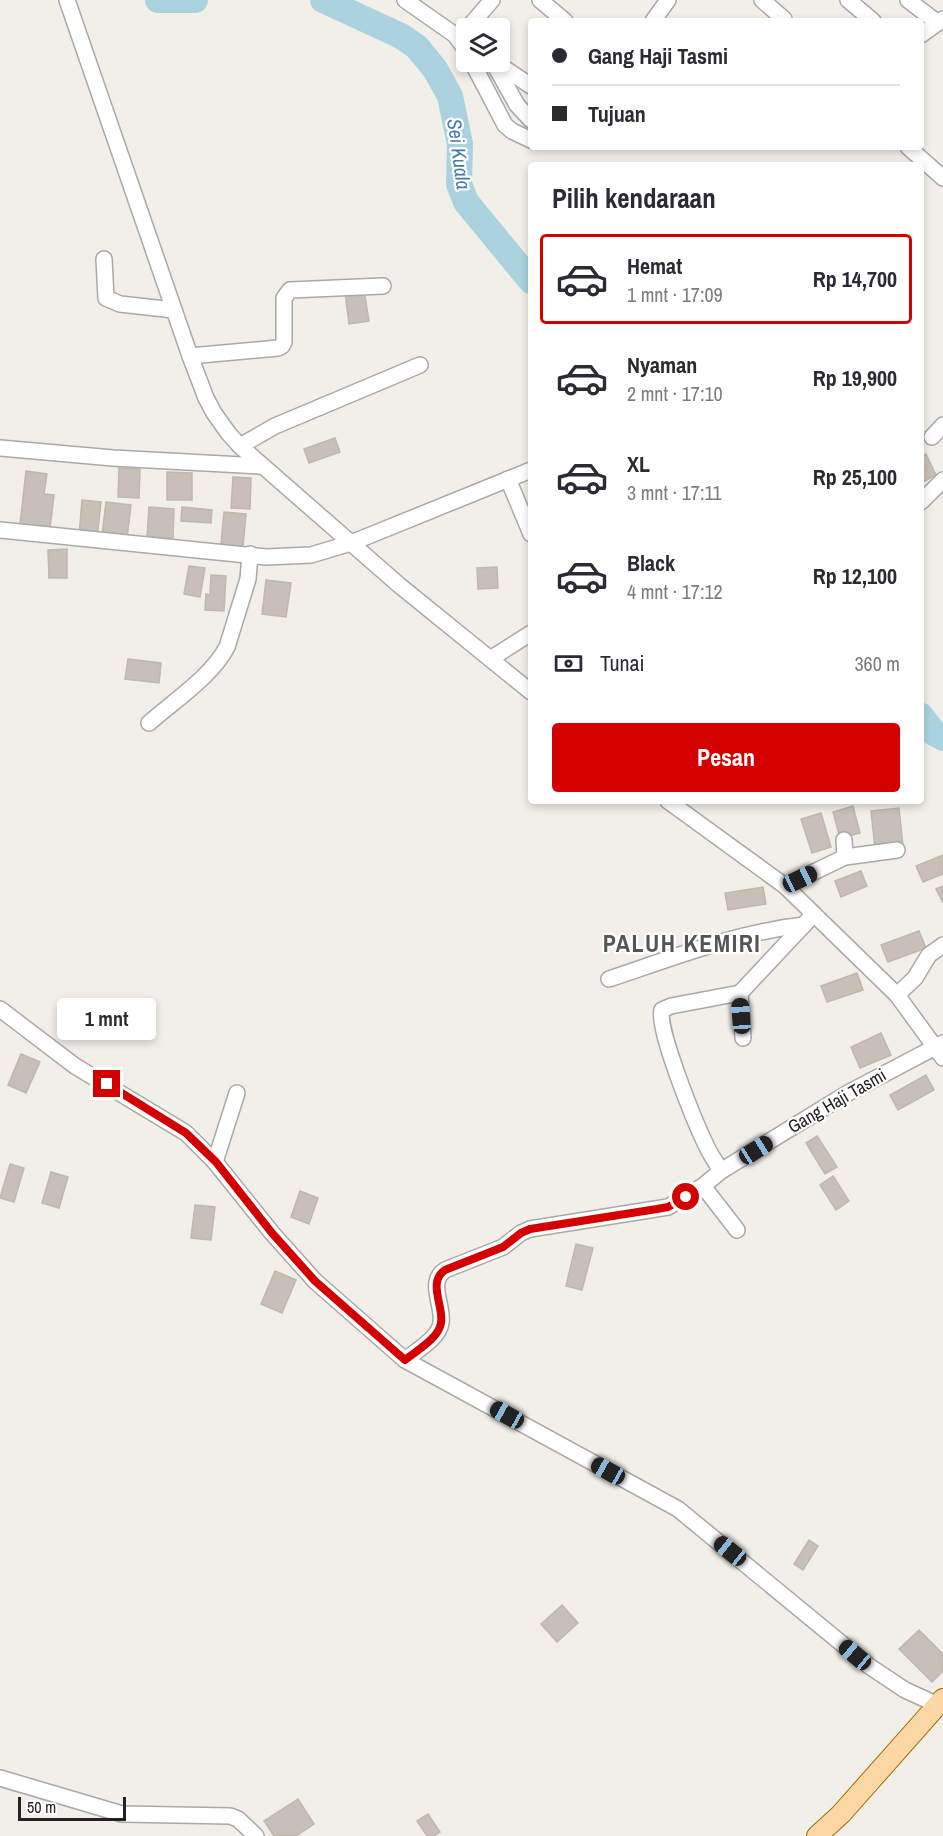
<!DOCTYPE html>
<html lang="id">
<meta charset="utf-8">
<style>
body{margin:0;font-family:"Archivo Narrow",sans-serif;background:#f2f2f3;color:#2b2b33;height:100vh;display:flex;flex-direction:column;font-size:22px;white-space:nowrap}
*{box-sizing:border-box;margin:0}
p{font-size:20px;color:#7c7c81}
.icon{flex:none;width:33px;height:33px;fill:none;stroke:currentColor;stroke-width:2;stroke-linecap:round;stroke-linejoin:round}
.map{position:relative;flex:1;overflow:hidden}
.sheet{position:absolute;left:528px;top:162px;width:396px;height:642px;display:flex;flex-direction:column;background:#fff;border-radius:6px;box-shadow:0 3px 9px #0003}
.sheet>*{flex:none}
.guide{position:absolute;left:528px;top:18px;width:396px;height:132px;border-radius:6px;box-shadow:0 3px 9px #0003;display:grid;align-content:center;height:132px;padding:0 24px;background:#fff}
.fabs{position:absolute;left:456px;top:18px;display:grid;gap:12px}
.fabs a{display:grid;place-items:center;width:54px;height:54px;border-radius:6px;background:#fff;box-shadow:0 3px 9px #0003;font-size:30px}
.scale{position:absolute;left:18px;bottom:15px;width:108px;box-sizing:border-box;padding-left:6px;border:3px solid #222;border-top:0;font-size:16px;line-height:21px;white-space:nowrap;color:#222;-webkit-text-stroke:4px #fff;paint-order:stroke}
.end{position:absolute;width:27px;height:27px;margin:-14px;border:8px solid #d40000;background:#fff;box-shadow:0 0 0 3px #fff}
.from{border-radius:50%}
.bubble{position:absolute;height:42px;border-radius:6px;background:#fff;box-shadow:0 3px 9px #0003;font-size:20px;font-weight:800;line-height:42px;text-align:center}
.car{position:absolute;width:18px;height:36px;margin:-18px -9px;border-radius:8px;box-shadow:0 0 4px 2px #0007;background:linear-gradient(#222 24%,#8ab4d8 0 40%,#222 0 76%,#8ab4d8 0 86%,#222 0)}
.guide b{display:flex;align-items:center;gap:21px;height:57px;font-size:22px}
.guide b+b{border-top:2px solid #e1e1e2}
.guide i{width:15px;height:15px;background:#2b2b33}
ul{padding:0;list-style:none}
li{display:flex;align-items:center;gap:18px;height:90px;margin:0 12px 9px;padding:0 12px;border:3px solid transparent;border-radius:6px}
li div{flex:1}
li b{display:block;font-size:22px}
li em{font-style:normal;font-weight:800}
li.on{border-color:#d40000}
li>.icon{width:54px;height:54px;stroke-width:1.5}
h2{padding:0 24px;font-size:27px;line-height:72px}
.pay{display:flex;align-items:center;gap:15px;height:66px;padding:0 24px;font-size:22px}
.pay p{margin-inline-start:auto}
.cta{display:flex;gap:12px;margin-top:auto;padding:12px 24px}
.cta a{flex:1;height:69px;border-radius:6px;background:#d40000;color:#fff;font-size:24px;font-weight:800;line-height:69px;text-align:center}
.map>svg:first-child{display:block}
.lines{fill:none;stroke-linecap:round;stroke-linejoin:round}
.river{stroke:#aad3df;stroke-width:26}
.building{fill:#c7bfb8;stroke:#c4b6ab;stroke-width:1.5}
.minor-casing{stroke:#a9a9a9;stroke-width:18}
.major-casing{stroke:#a06b00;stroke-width:22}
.minor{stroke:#fff;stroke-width:15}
.major{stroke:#fcd6a4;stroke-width:20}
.route{stroke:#d40000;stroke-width:8}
.labels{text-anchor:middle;stroke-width:4.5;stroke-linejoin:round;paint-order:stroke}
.street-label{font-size:18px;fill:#222;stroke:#fff}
.water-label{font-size:20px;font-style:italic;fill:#4a7aab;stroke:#fff}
.district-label{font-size:24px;font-weight:bold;letter-spacing:1.5px;fill:#555;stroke:#fff}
</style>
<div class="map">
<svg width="943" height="1836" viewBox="0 0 943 1836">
<rect width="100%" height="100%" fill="#f2efe9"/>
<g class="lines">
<g class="river">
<polyline points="158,0 195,0"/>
<polyline points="323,0 401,36 417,47 435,69 450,96 460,144 459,184 466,202 531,281"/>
<polyline points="921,716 934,733 943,738"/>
</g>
</g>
<g class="building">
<polygon points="364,290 369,321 349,324 345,292"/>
<polygon points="335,438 340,452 309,463 304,449"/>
<polygon points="926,454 936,475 921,483 921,457"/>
<polygon points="119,468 140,469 139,498 118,497"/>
<polygon points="26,471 47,474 44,494 54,495 50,528 20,524"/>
<polygon points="167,472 192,473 192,500 167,500"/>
<polygon points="233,477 251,478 250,509 231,508"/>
<polygon points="82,500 101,502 97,538 79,536"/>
<polygon points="106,502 131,505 127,538 102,535"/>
<polygon points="149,507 174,509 173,538 147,536"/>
<polygon points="182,507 212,510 211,523 181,521"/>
<polygon points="224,512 246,514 243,546 221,544"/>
<polygon points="67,549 67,578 49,578 48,550"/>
<polygon points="189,566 205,568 200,597 184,594"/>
<polygon points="497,567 498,588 478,589 477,568"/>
<polygon points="211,575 226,576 224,611 205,610 206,594 210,595"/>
<polygon points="266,580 291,583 286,617 262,614"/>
<polygon points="128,659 161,663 159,683 125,679"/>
<polygon points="853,806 860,833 840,838 833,812"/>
<polygon points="899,808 903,846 875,849 871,811"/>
<polygon points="821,813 831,847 812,853 801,819"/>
<polygon points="943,855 943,874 923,882 916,866"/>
<polygon points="861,871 867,886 841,897 835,881"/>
<polygon points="943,886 943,903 936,889"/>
<polygon points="763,887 766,904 728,910 725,893"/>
<polygon points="919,931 926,948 888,962 881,945"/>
<polygon points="857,973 863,990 827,1002 821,986"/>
<polygon points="881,1033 891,1055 860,1068 851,1047"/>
<polygon points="21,1054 40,1062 26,1093 8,1085"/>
<polygon points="926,1075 934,1090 898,1110 890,1095"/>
<polygon points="817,1136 837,1167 825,1174 806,1143"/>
<polygon points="10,1164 24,1168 14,1202 0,1198"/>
<polygon points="51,1172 68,1177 59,1208 42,1203"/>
<polygon points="833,1176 849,1201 836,1210 820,1185"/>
<polygon points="300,1191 318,1198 309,1224 291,1217"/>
<polygon points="195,1205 215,1207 211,1240 191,1238"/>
<polygon points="576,1244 593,1248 582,1290 566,1286"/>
<polygon points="275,1271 296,1280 282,1313 261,1304"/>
<polygon points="809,1540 818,1546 803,1570 794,1564"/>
<polygon points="562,1605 578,1623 557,1642 541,1624"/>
<polygon points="919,1630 943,1654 943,1671 932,1682 899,1649"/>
<polygon points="298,1799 314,1824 296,1836 274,1836 264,1821"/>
<polygon points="428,1814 440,1832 434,1836 427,1836 417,1821"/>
</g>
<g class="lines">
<defs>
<g id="minor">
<polyline points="67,0 190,356 206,398 214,413 229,434 240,446 399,585 531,692"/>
<polyline points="405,0 455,35 466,50"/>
<polyline points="540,0 565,21"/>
<polyline points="762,0 784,19"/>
<polyline points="848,0 873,21"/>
<polyline points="908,0 938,23"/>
<polyline points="653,21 668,0"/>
<polyline points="468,28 492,0"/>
<polyline points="921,35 943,19"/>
<polyline points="472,62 505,125 512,131 531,140"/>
<polyline points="493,62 517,105 531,120"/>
<polyline points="495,62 531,86"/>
<polyline points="908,147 943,178"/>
<polyline points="104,259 106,298 120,304 174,310"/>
<polyline points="190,356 278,348 282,346 284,342 284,298 290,290 383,286"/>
<polyline points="932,437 943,425"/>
<polyline points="240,446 275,426 420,365"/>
<polyline points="0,448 113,458 261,466"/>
<polyline points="508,479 531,534"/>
<polyline points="921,502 943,480"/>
<polyline points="0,530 266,557 311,555 351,543 531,470"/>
<polyline points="490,659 531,633"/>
<path d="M149,723C174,701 212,676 227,647L248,579L250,554"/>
<polyline points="668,801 785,886 897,995 943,1058"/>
<polyline points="844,840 845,857"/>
<polyline points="785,886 845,857 897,850"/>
<path d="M609,979C672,958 738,932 804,925"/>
<polyline points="740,993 743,1038"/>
<polyline points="897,995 915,978 929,955 943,945"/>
<polyline points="0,1009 75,1066 186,1133 215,1162 272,1233 315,1281 405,1360 678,1509 869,1666 905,1690 938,1705"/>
<polyline points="215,1162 237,1093"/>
<path d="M721,1171C716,1162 709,1153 705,1143C695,1122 656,1027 662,1010L671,1006L740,993L814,914"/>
<polyline points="703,1186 737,1230"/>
<path d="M405,1360C416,1351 439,1338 441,1323C444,1306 427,1282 445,1270L503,1247L521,1233L530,1229L668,1207L703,1186L721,1171L848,1093L943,1043"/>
<polyline points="0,1778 122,1814 230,1816 238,1819 256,1836"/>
</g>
<polyline id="major" points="817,1836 841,1814 943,1699"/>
</defs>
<use href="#minor" class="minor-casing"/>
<use href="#major" class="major-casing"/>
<use href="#minor" class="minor"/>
<use href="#major" class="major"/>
</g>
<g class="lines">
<path class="route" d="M107,1084L186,1133L216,1162L272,1233L315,1281L405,1360C416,1351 439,1338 441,1323C444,1306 427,1282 445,1270L503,1247L521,1233L530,1229L657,1209L668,1207L686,1197"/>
</g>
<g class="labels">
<g class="street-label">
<text transform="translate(837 1101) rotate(-30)" y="6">Gang Haji Tasmi</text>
</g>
<g class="water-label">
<text transform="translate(459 154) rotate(82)" y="7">Sei Kuala</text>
</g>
<g class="district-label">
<text x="682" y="952">PALUH KEMIRI</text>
</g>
</g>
</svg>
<div class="fabs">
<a><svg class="icon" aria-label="layers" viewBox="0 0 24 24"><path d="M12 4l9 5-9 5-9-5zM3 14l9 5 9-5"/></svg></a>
</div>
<div class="scale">50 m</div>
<i class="end from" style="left:686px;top:1197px"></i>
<i class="end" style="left:107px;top:1084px"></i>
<div class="bubble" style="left:57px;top:998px;width:99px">1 mnt</div>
<i class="car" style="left:800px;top:879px;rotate:65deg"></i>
<i class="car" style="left:741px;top:1016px;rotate:356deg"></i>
<i class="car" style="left:756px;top:1150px;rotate:58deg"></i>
<i class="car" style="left:507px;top:1415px;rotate:299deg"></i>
<i class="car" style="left:608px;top:1471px;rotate:299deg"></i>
<i class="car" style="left:730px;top:1551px;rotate:309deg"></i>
<i class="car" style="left:855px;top:1655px;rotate:310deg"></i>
<div class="guide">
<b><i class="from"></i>Gang Haji Tasmi</b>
<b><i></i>Tujuan</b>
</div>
<section class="sheet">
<h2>Pilih kendaraan</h2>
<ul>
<li class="on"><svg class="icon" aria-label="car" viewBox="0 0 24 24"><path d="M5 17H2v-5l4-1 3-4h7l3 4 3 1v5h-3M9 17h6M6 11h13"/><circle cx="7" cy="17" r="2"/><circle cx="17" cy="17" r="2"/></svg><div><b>Hemat</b><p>1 mnt · 17:09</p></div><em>Rp 14,700</em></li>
<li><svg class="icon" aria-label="car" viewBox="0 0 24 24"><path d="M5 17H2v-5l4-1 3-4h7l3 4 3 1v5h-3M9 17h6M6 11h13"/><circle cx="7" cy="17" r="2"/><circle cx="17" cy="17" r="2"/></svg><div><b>Nyaman</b><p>2 mnt · 17:10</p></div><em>Rp 19,900</em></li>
<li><svg class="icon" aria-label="car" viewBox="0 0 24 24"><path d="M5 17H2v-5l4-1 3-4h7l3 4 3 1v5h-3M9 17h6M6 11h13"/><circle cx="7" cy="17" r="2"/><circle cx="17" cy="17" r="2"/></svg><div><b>XL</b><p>3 mnt · 17:11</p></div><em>Rp 25,100</em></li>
<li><svg class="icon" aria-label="car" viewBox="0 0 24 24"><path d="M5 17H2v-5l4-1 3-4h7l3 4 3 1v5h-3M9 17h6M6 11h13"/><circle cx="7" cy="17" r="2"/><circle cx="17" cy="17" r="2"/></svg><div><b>Black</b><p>4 mnt · 17:12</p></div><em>Rp 12,100</em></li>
</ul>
<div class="pay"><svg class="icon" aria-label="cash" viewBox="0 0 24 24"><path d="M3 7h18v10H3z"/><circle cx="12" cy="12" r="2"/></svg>Tunai<p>360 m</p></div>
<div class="cta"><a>Pesan</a></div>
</section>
</div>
